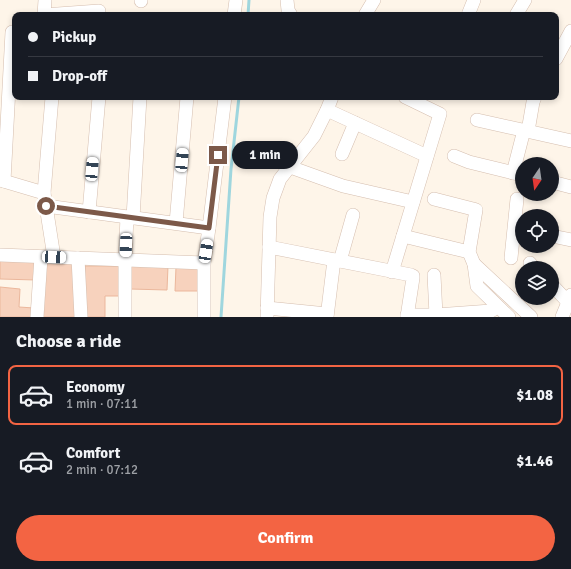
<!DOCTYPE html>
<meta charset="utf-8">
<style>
body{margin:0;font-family:Signika,sans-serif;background:#20242c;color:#f1f3f6;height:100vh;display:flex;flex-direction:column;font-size:15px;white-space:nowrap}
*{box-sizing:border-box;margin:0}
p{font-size:13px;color:#9ea1a6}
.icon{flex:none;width:22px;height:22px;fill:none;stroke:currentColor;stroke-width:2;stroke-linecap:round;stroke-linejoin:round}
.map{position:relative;height:317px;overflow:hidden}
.panel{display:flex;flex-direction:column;background:#171b24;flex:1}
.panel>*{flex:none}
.hud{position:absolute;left:12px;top:12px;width:547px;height:88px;border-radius:8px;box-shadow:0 2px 6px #0003;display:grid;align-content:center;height:88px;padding:0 16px;background:#171b24}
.needle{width:26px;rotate:193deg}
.controls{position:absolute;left:515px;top:157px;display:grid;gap:8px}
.controls a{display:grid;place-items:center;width:44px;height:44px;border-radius:50%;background:#171b24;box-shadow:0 2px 6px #0003;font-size:20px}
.end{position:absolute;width:18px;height:18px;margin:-9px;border:5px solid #7c5949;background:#fff;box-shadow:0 0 0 2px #fff}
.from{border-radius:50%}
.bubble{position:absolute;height:28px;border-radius:14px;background:#171b24;box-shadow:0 2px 6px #0003;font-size:13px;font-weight:700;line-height:28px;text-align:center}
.car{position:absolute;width:12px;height:24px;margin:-12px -6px;border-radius:5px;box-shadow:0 0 3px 1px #0007;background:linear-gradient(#fff 24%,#345 0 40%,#fff 0 76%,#345 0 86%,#fff 0)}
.hud b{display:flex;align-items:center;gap:14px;height:38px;font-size:15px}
.hud b+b{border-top:1px solid #363941}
.hud i{width:10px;height:10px;background:#f1f3f6}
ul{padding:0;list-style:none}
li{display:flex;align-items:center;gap:12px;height:60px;margin:0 8px 6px;padding:0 8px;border:2px solid transparent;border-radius:8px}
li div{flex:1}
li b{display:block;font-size:15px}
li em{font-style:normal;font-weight:700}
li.on{border-color:#f36443}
li>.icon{width:36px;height:36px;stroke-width:1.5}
h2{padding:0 16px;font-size:18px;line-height:48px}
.action{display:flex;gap:8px;margin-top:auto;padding:8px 16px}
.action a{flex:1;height:46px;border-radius:24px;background:#f36443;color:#fff;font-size:16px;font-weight:700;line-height:46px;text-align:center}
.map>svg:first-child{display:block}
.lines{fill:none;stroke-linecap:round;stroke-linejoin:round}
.stream{stroke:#9fd6de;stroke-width:3}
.building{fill:#f7d2bd;stroke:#ebb79c}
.minor-casing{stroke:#d5beaf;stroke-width:14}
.minor{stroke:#fff;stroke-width:13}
.route{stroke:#7c5949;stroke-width:5}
</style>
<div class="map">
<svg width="571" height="317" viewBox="0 0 571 317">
<rect width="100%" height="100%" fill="#fef5e9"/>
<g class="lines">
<g class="stream">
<polyline points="248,15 249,0"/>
<polyline points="221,317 231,169 239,97"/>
</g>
</g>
<g class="building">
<polygon points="0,261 36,262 36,280 0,279"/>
<polygon points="46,263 74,264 76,317 42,317"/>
<polygon points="85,266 121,266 121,296 105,296 105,317 84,317"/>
<polygon points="131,266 168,266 167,290 130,289"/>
<polygon points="176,267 201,268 200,291 175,291"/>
<polygon points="0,287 20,289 19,307 34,308 33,317 0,317"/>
</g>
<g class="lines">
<defs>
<g id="minor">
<polyline points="45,0 44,15 99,11"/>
<polyline points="141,0 141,1"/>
<polyline points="287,0 288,10 291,15"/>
<polyline points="234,15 236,0"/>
<polyline points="365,15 374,0"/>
<polyline points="468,15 474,0"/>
<polyline points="516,15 525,0"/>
<polyline points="556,59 571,31"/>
<polyline points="327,110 427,156"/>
<polyline points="477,120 571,141"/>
<polyline points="528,131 533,102 535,97"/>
<polyline points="342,154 355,123"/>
<polyline points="454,156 469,162 522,175"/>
<polyline points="290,167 343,186 413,202"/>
<polyline points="513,173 524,130"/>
<polyline points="0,180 44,193 54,257"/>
<polyline points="4,181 12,32"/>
<polyline points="552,182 571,187"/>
<polyline points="44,193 52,97"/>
<polyline points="434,199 473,209 476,210 469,252 474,264 477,286 509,317"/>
<polyline points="46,206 209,228"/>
<polyline points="89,212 99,97"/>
<polyline points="133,218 140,97"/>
<polyline points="176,223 187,97"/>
<polyline points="403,236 469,252"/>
<polyline points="552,236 571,240"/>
<polyline points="269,247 411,275 413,276 413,278 407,317"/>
<polyline points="0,255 204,263"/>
<polyline points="78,258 81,317"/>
<polyline points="511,258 517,199"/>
<polyline points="340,261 353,215"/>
<polyline points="530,263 534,268"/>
<polyline points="474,264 531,317"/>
<polyline points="392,272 440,114 405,97"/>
<polyline points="434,275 436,315"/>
<polyline points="552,285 568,302"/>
<polyline points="267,308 327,314"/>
<polyline points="407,315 436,315 491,311 497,307"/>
<polyline points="37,317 41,257"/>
<polyline points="125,317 125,260 127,217"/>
<polyline points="204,317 204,263 209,228 225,97"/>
<polyline points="267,317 270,217 273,198 280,179 314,136 327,110 332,97"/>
<polyline points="327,317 334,260"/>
<polyline points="562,317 571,295"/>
</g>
</defs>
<use href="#minor" class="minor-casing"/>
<use href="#minor" class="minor"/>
</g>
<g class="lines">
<polyline class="route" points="46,206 209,228 218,155"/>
</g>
</svg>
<div class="controls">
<a><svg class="needle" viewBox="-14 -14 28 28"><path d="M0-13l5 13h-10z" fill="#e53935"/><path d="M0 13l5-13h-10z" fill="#9ea1a6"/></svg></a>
<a><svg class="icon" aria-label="locate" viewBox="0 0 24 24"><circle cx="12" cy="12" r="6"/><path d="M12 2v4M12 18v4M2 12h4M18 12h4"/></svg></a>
<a><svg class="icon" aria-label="layers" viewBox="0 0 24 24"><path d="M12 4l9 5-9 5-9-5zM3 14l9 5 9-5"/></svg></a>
</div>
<i class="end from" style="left:46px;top:206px"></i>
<i class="end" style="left:218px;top:155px"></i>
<div class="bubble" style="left:232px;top:141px;width:66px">1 min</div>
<i class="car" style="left:182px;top:160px;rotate:5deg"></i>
<i class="car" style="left:92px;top:169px;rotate:5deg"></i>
<i class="car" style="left:126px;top:245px;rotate:182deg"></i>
<i class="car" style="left:206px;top:251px;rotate:9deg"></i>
<i class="car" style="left:54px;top:257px;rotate:93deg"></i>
<div class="hud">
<b><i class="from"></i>Pickup</b>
<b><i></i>Drop-off</b>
</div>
</div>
<section class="panel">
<h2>Choose a ride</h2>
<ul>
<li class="on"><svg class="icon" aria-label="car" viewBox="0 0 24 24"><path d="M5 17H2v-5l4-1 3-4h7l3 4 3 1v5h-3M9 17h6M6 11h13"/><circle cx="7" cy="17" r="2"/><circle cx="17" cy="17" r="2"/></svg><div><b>Economy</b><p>1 min · 07:11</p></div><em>$1.08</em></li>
<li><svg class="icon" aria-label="car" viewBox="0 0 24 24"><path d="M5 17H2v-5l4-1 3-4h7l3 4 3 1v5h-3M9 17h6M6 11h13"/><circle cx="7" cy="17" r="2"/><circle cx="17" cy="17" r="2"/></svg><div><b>Comfort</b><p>2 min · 07:12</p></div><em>$1.46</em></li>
</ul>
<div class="action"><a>Confirm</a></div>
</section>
